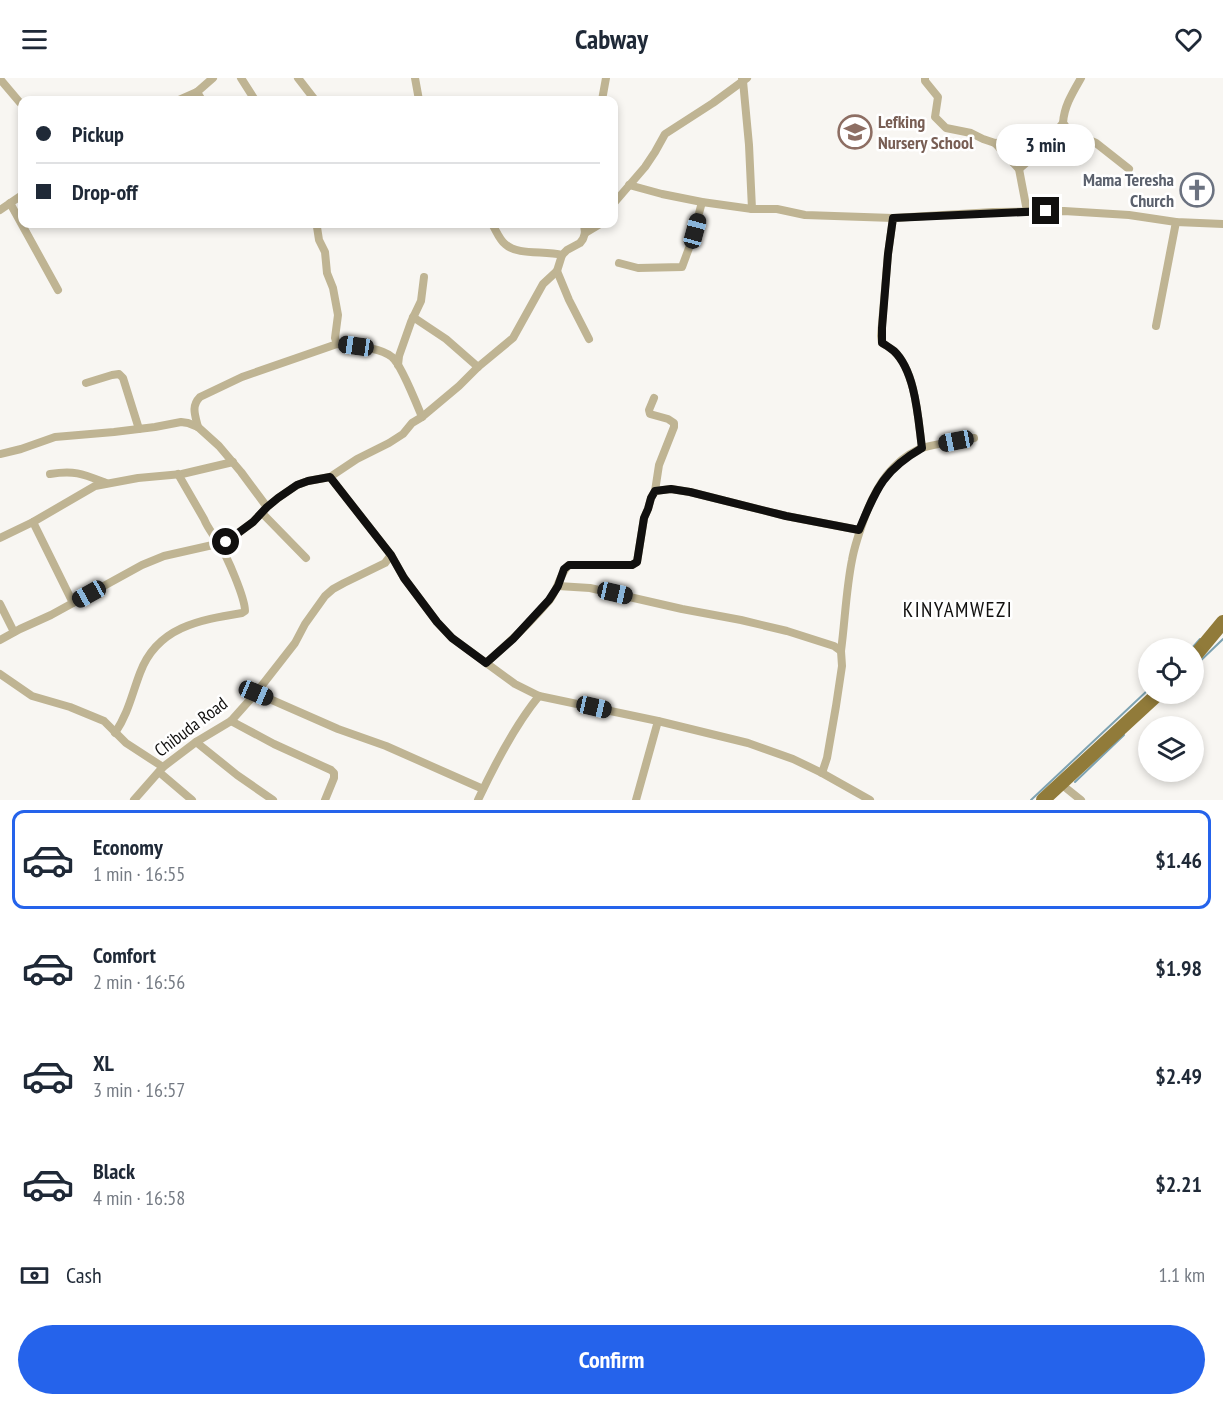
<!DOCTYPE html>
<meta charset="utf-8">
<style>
body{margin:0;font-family:"PT Sans Narrow",sans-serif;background:#f6f6f7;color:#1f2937;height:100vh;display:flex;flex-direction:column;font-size:22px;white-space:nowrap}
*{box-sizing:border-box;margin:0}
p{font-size:20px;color:#747a83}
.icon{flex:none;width:33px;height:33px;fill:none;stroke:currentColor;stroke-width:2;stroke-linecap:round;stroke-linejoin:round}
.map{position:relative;height:722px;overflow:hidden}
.details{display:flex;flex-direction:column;background:#fff;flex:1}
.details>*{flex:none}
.top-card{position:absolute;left:18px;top:18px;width:600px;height:132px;border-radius:12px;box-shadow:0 3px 9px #0003;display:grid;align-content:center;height:132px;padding:0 18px;background:#fff}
.tools{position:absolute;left:1138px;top:560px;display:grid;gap:12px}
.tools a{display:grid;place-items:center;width:66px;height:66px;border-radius:50%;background:#fff;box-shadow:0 3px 9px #0003;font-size:30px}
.end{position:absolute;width:27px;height:27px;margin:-14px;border:8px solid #11100f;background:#fff;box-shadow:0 0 0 3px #fff}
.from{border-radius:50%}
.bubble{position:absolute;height:42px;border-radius:21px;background:#fff;box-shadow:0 3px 9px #0003;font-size:20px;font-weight:700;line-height:42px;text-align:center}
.car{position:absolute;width:18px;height:36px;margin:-18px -9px;border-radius:8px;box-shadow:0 0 4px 2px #0007;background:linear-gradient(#222 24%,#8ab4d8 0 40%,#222 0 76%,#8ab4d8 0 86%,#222 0)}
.top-card b{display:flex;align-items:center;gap:21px;height:57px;font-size:22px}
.top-card b+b{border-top:2px solid #e0e1e3}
.top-card i{width:15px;height:15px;background:#1f2937}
ul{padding:10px 0 0;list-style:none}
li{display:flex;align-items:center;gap:18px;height:99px;margin:0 12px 9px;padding:0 6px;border:3px solid transparent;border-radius:12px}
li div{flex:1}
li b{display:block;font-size:22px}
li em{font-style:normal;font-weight:700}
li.active{border-color:#2563eb}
li>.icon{width:54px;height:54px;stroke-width:1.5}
.pay{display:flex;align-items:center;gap:15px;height:66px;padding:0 18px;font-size:22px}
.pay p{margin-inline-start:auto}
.button{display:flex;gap:12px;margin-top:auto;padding:12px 18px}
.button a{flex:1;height:69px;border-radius:36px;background:#2563eb;color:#fff;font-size:24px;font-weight:700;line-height:69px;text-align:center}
header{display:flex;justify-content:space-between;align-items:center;height:78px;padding:0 18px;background:#fff;font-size:27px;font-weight:700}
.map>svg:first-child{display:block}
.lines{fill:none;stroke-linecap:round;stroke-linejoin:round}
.stream{stroke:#7da2b1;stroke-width:2}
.minor{stroke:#bfb493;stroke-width:8}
.primary{stroke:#917b3a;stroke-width:14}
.route{stroke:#11100f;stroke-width:8}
.labels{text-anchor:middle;stroke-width:5;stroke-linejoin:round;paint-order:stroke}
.education-label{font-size:18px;font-weight:bold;fill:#785e54;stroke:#fff;text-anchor:start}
.worship-label{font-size:18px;font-weight:bold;fill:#5b616d;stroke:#fff;text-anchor:end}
.street-label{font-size:18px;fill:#11100f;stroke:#fff}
.quarter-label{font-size:21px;letter-spacing:1.5px;fill:#11100f;stroke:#fff}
</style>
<header><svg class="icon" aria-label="menu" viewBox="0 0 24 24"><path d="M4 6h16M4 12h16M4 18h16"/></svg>Cabway<svg class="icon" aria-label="heart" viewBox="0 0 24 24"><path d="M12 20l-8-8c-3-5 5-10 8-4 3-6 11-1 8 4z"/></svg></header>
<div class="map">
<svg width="1223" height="722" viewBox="0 0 1223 722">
<rect width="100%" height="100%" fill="#f8f6f2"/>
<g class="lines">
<g class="stream">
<polyline points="1192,570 1200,561"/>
<polyline points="1194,589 1223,561"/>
<polyline points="1075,704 1124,657"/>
<polyline points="1031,722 1149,611"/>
</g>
<g class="minor">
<polyline points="241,0 255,22"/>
<polyline points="298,0 315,22"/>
<polyline points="415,0 419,22"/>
<polyline points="742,0 743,3 749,67 752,131"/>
<polyline points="925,0 925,3 938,19 935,39 946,50 971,55 983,61 995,65 1019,91 1027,133"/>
<path d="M1081,0C1073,14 1064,28 1063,45L1069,53L1096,65L1129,91"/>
<polyline points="0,1 22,27"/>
<polyline points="197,14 202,22"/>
<polyline points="179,22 197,14 213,0"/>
<polyline points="602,22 606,0"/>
<polyline points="995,65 1031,62 1048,63"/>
<polyline points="1019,91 1040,73 1063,45"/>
<polyline points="629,107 662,116 702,124 752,131 777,131 805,137 893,140 993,134 1064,133 1129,137 1176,144 1223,146"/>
<polyline points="10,125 58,212"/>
<polyline points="614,125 645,89 655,74 665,56 713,25 747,0"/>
<polyline points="0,132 22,117"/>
<path d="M893,140L888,176L881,258L882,265C886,267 890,270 894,273C916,294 918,341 922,370"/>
<path d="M318,146L317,149L319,162L325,174L327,195L333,210L338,237L335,260L337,266C353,268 380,269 392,279C401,286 417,327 422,339"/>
<path d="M492,146C496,152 499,161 505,166C518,178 545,172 562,177"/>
<polyline points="585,155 600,146"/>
<polyline points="619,185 638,190 682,189 692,162 702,124"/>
<polyline points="557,193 569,222 589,261"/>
<polyline points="413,239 446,261 478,289"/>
<polyline points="1156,248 1176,144"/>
<polyline points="398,287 399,278 411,244 421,223 424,199"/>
<polyline points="86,305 112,297 119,296 123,300 139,351"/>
<polyline points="654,320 649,332 650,336 668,341 674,345 674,349 659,387 655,413"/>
<path d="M198,349C195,337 191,328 200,319L242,299L337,266"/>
<polyline points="0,376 21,371 55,359 114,354 155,349 181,344 188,345 198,349 219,368 241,394 267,429"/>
<path d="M50,396C75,392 83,396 106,405"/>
<polyline points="330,399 357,381 389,365 403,356 412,345 422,339 459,308 478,289 513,260 543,206 557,193 562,177 567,172 580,165 583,161 585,155 584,146"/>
<polyline points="262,435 306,480"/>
<polyline points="33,444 73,525"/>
<polyline points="0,460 33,444 95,408 138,400 182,396 233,384"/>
<polyline points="558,508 590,510 682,531 741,542 787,553 834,568 841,573 842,588 836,628 827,680 822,695"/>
<polyline points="0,526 14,554"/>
<polyline points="0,562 20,551 51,537 142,487 164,478 226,464 253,444 267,429 278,420 297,407 308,403 330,399 391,477 404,500 437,544 452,560 515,606 539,618 658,643 748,665 793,681 822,695 870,722"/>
<path d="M841,573C845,543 846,512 852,482C855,465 861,449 867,433C878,406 892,384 919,371C932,366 959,363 974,360"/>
<path d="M486,585C508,566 529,546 548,524C558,513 559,496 569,487H632L637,484L644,440L648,431L651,420L655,413L671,411L690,414L786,438L859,452"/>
<polyline points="0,596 32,618 70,629 104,643 126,665 163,689"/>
<polyline points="256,615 338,651 386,668 483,711"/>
<polyline points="231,643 274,666 331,692 334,695 334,700 325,722"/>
<path d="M115,655C128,636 132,616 140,595C157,549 199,542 242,535L245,533C245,520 227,478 219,466C214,457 208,451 204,441L178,396"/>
<polyline points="196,664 237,697 273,722"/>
<polyline points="159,694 192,722"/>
<polyline points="1061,706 1081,722"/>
<polyline points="134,722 163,689 196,664 231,643 256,615 295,565 305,546 325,518 333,511 344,505 385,485 391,477"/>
<path d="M478,722C494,688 515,647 539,618"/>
<polyline points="636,722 658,643"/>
</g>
<g class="primary">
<polyline points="1194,579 1223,544"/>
<polyline points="1043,722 1159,615"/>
</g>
</g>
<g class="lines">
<path class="route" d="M226,464L253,444L267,429L278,420L297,407L308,403L330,399L391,477L404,500L437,544L452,560L486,585L513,561L549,522L558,508L564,491L569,487H632L637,484L644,440L648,431L651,420L655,413L671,411L690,414L786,438L859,452C876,412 882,393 922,370C918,341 916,294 894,273C890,270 886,267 882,265V250L888,176L893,140L1046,133"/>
</g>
<defs>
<symbol id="school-ring" viewBox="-11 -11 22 22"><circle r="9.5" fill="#fff" stroke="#8d6e63" stroke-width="1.5"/><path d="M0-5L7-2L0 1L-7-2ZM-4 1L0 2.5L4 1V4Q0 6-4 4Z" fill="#8d6e63"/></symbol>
<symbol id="church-ring" viewBox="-11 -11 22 22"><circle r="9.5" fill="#fff" stroke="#6b7280" stroke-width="1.5"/><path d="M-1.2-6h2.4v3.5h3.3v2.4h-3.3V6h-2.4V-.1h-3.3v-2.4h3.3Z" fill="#6b7280"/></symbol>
</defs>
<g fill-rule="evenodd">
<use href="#school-ring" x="836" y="35" width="38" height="38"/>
<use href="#church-ring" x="1178" y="93" width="38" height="38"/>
</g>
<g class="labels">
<g class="education-label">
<text x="878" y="50">Lefking<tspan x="878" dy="21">Nursery School</tspan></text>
</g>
<g class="worship-label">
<text x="1174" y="108">Mama Teresha<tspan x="1174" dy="21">Church</tspan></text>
</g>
<g class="street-label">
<text transform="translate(191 649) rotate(-37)" y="6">Chibuda Road</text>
</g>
<g class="quarter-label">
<text x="958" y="539">KINYAMWEZI</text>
</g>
</g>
</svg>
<div class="tools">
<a><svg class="icon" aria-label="locate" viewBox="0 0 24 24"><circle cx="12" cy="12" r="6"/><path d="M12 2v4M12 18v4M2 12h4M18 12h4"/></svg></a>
<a><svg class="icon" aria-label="layers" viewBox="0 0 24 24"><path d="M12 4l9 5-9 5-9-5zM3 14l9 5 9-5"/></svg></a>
</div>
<i class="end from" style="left:226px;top:464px"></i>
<i class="end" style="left:1046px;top:133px"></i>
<div class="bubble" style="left:996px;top:46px;width:99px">3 min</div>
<i class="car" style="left:695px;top:153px;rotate:15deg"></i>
<i class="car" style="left:356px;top:268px;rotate:278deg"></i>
<i class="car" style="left:956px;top:363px;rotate:259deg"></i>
<i class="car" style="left:615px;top:515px;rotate:103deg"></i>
<i class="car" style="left:89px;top:516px;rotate:241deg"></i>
<i class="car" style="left:256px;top:615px;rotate:113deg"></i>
<i class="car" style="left:594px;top:629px;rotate:103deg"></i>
<div class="top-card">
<b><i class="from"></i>Pickup</b>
<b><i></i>Drop-off</b>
</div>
</div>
<section class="details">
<ul>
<li class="active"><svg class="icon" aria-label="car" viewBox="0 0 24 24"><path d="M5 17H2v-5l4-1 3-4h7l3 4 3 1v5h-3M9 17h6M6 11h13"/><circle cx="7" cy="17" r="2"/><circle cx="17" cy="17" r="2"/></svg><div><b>Economy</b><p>1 min · 16:55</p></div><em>$1.46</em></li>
<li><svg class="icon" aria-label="car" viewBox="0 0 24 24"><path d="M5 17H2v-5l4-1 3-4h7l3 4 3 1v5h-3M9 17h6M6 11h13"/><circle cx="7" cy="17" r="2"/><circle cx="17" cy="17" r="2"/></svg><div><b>Comfort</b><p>2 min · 16:56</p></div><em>$1.98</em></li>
<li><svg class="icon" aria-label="car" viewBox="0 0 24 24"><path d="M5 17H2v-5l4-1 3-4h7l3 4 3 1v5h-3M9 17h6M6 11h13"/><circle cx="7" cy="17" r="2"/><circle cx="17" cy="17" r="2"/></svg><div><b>XL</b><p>3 min · 16:57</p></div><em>$2.49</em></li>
<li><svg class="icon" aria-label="car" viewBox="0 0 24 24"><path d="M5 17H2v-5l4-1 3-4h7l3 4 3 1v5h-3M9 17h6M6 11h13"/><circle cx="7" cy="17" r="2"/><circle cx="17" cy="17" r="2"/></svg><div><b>Black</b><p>4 min · 16:58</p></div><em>$2.21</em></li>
</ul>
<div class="pay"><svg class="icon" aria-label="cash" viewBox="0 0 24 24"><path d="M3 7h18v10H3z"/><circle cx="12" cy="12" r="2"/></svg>Cash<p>1.1 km</p></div>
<div class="button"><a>Confirm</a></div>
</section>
